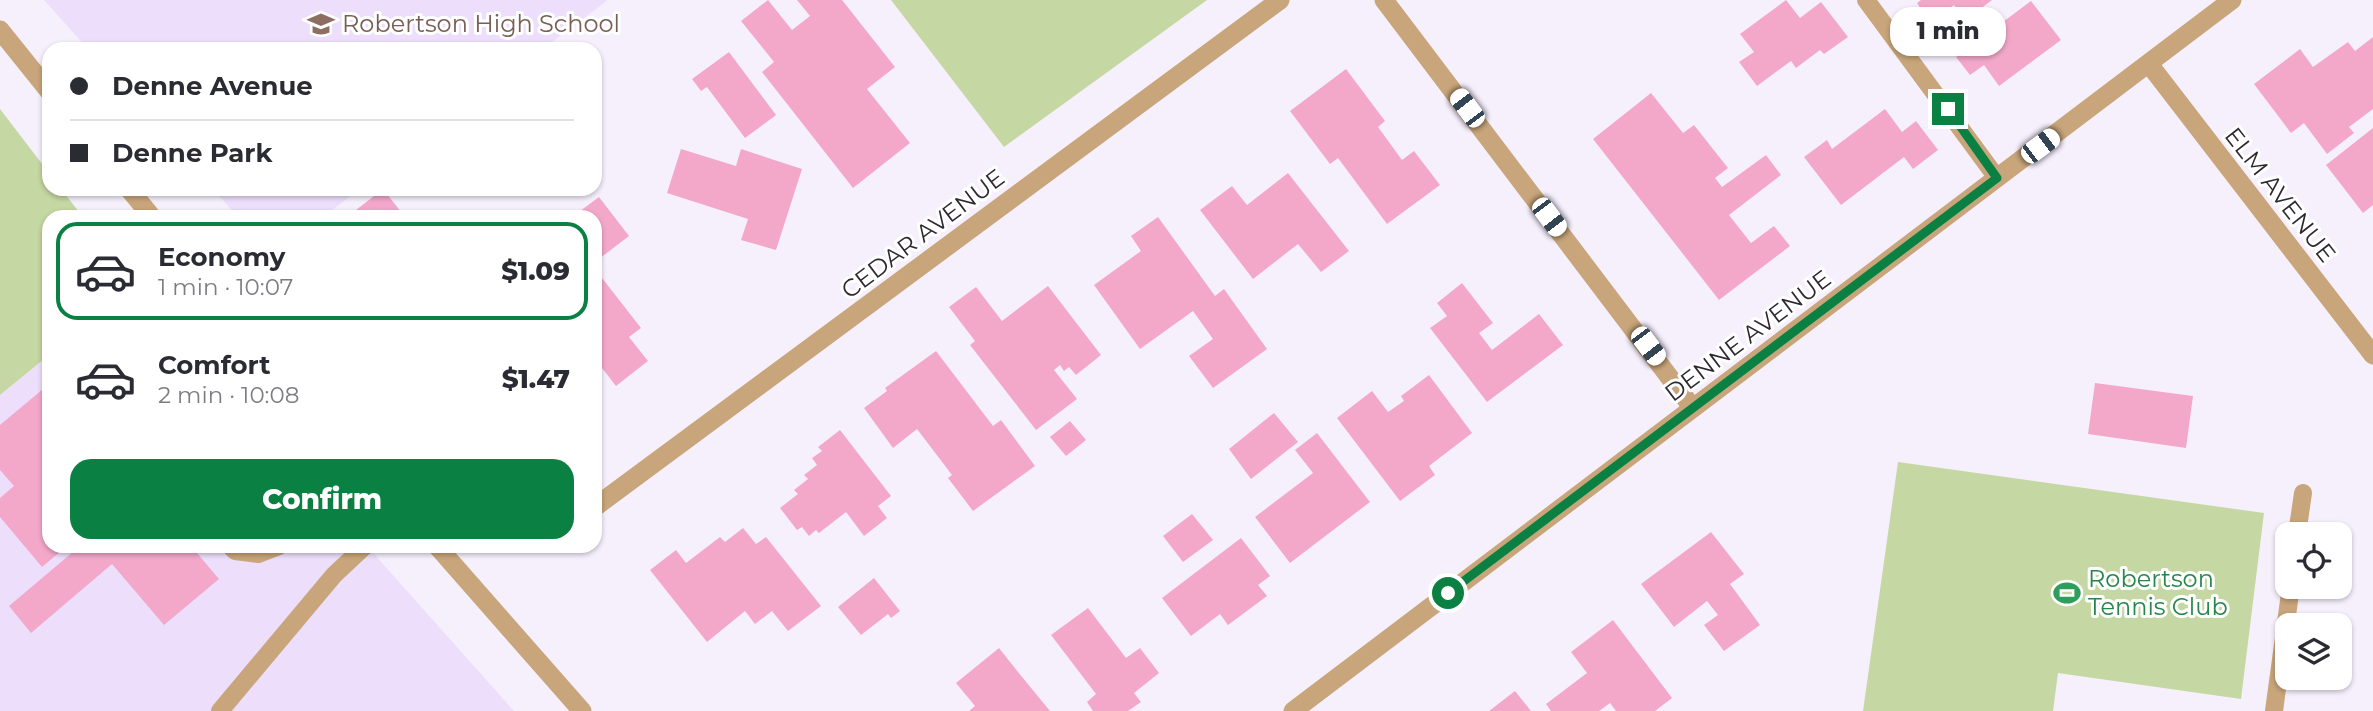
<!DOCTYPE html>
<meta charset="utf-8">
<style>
body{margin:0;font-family:Montserrat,sans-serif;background:#f2f2f3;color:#2b2b33;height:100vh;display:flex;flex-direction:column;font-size:26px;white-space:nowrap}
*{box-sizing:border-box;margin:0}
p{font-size:23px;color:#7c7c81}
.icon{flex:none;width:38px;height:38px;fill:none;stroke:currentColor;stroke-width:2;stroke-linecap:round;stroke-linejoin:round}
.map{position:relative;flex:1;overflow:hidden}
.sheet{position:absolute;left:42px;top:210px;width:560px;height:343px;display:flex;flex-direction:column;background:#fff;border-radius:21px;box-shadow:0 2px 5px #0004}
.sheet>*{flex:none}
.top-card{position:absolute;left:42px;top:42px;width:560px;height:154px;border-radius:21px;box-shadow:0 2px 5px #0004;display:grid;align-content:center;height:154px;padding:0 28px;background:#fff}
.buttons{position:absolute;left:2275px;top:522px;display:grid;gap:14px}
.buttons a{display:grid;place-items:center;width:77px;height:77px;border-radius:14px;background:#fff;box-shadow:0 2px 5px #0004;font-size:35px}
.end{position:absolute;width:32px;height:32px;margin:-16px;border:9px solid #0b8043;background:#fff;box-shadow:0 0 0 4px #fff}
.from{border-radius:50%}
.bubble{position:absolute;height:49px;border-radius:21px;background:#fff;box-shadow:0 2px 5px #0004;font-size:23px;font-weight:800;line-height:49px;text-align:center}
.car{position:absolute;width:21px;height:42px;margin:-21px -10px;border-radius:9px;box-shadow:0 0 5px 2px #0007;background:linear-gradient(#fff 24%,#345 0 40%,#fff 0 76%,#345 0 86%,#fff 0)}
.top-card b{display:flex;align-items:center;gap:24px;height:66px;font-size:26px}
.top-card b+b{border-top:2px solid #e1e1e2}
.top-card i{width:18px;height:18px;background:#2b2b33}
ul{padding:12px 0 0;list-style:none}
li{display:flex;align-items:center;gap:21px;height:98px;margin:0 14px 10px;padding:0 14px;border:4px solid transparent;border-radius:21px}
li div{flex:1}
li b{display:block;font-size:26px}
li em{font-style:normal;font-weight:800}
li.selected{border-color:#0b8043}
li>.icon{width:63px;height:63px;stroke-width:1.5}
.cta{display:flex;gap:14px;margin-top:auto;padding:14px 28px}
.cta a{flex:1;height:80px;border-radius:21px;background:#0b8043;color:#fff;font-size:28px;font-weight:800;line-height:80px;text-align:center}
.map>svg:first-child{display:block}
.built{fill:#eddffc}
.green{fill:#c5d7a2}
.building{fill:#f3a8ca}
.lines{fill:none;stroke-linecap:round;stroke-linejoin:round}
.service{stroke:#c8a57a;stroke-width:18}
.minor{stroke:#c8a57a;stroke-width:19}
.route{stroke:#0b8043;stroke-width:9}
.labels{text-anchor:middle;stroke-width:6;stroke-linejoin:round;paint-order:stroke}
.education-label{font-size:24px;fill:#785e54;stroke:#fff;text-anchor:start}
.street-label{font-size:24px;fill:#2d2931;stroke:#fff}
.leisure-label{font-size:24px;fill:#27864d;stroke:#fff;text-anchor:start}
</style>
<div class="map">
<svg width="2373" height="711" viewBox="0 0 2373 711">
<rect width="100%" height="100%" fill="#f6f0fd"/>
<g class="built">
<polygon points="44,0 608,0 543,49 88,49"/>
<polygon points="213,189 360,189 323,217 238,217"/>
<polygon points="49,355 49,546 367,546 514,711 0,711 0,395"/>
</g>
<g class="green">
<polygon points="891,0 1207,0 1004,147"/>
<polygon points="0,109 49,173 49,189 61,189 83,217 49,217 49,355 0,395"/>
<polygon points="1898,462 2264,513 2241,699 2058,673 2053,711 1863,711"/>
</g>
<g class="building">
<polygon points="768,0 792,30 810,16 797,0 842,0 895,67 867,89 910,143 853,188 762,72 774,62 741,21"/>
<polygon points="1786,0 1800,18 1821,2 1848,37 1824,54 1820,50 1796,68 1791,61 1757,86 1739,62 1754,52 1740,34"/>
<polygon points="1921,0 1992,0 1965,20 1954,5 1930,22 1917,3"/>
<polygon points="2031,1 2061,40 1999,86 1984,65 1970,75 1956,57"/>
<polygon points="2373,37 2373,109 2349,127 2354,133 2327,154 2304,123 2291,133 2254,84 2300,49 2313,67 2348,42 2355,51"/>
<polygon points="729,52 776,115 745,138 707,87 701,91 692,79"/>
<polygon points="1346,69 1385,121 1378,127 1402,160 1414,151 1440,185 1387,224 1338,158 1330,164 1290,111"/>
<polygon points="1651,93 1683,133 1694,125 1728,168 1715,178 1722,187 1766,155 1781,175 1729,215 1751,243 1774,226 1790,246 1719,300 1593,139"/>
<polygon points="1885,109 1902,132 1916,121 1938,150 1913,169 1904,157 1841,205 1804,157 1827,140 1832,149"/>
<polygon points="2373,128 2373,205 2363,213 2326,165"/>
<polygon points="681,149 736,166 741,149 802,169 776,250 741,240 748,219 667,193"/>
<polygon points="1288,173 1349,251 1321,272 1298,244 1253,279 1200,210 1232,186 1247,205"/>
<polygon points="383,189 405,217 347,217"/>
<polygon points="599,197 629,236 595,262 595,217 572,217"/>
<polygon points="1158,217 1215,296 1224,289 1267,349 1213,388 1189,356 1213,339 1193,311 1140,349 1094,285 1141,251 1131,236"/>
<polygon points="595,269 641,328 629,337 648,361 616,386 595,359"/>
<polygon points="1462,283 1493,323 1479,333 1492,350 1539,314 1563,345 1487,402 1430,328 1447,316 1437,303"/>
<polygon points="1048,286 1101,355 1076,375 1069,367 1064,371 1060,365 1054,370 1077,399 1036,430 970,345 975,341 949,307 976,287 1002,321"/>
<polygon points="936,351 993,426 1001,420 1035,466 973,511 948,478 952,475 917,429 893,448 864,408 887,391 885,388"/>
<polygon points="1429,375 1472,433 1429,466 1435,475 1400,501 1337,418 1372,391 1388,412 1404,401 1401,396"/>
<polygon points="2095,383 2193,396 2186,448 2088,434"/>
<polygon points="49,384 49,546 67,546 42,567 0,517 0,498 14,486 0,470 0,425"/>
<polygon points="1274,413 1298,442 1251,479 1229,449"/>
<polygon points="1070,421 1086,440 1066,456 1050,437"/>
<polygon points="840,430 891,496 878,506 887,518 864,536 846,512 819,533 816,530 809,536 802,527 797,530 780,508 798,494 794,490 808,479 804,475 817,465 812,458 822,451 818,447"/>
<polygon points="1317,433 1370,502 1290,563 1255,517 1313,473 1295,450"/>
<polygon points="1192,514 1213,540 1183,562 1163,536"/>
<polygon points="743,528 756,544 766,537 821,606 788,631 772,611 755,624 745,611 707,642 650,570 676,550 686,563 720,537 725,542"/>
<polygon points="1711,532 1744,574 1730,584 1760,625 1724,651 1704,625 1718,615 1707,601 1674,627 1641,584"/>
<polygon points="1241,538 1270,576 1258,585 1267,596 1228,625 1220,614 1191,636 1162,598"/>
<polygon points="80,546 191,546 219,579 164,625 112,564 31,633 9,606"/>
<polygon points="874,578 900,611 891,618 888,614 861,635 838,607"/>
<polygon points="1088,608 1126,658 1140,648 1159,673 1134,693 1141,702 1128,711 1093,711 1087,702 1096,694 1051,635"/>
<polygon points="1613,620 1672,698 1655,711 1616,711 1610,703 1599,711 1551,711 1546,704 1587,673 1571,652"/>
<polygon points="999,648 1018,672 1050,711 969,711 975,706 956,683"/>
<polygon points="1515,691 1531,711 1489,711"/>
</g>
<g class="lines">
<g class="service">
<polyline points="1866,0 1997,178"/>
<polyline points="2297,534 2303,493"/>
<polyline points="230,546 235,551 258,554 279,546"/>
<polyline points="220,711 334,575 365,546"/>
<polyline points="2274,711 2291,586"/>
</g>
<g class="minor">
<polyline points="1384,0 1692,407"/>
<polyline points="0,30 49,91"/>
<polyline points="2149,64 2373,355"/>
<polyline points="129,189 152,217"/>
<polyline points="595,507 1280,0"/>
<polyline points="437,546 582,711"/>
<polyline points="1293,711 2232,0"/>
</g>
</g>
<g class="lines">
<polyline class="route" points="1448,593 1997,178 1948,109"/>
</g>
<defs>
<symbol id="school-bare" viewBox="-9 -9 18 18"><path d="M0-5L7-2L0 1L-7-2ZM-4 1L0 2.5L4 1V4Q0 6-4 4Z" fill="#8d6e63" stroke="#fff" stroke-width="2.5" paint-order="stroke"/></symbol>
<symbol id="stadium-bare" viewBox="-9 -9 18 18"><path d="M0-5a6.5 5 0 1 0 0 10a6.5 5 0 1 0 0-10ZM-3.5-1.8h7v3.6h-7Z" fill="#2e9e5b" stroke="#fff" stroke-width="2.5" paint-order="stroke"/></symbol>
</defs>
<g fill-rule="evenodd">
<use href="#school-bare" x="302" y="5" width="38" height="38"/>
<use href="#stadium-bare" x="2048" y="574" width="38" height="38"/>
</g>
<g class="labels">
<g class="education-label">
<text x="342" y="32">Robertson High School</text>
</g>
<g class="street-label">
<text transform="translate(2280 195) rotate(52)" y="8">ELM AVENUE</text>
<text transform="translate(923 234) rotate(-37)" y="8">CEDAR AVENUE</text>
<text transform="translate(1748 336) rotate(-37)" y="8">DENNE AVENUE</text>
</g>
<g class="leisure-label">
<text x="2088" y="587">Robertson<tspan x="2088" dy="28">Tennis Club</tspan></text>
</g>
</g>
</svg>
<div class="buttons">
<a><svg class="icon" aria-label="locate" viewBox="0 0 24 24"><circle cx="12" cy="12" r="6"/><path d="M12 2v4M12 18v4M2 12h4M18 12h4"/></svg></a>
<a><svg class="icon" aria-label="layers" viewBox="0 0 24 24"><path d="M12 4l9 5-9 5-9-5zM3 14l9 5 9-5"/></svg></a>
</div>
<i class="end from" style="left:1448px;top:593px"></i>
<i class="end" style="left:1948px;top:109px"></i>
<div class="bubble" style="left:1890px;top:7px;width:116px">1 min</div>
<i class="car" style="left:1467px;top:108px;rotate:323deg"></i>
<i class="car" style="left:2040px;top:146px;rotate:53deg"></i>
<i class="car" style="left:1549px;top:217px;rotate:143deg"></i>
<i class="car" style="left:1648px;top:346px;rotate:143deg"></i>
<div class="top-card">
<b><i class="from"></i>Denne Avenue</b>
<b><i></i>Denne Park</b>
</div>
<section class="sheet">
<ul>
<li class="selected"><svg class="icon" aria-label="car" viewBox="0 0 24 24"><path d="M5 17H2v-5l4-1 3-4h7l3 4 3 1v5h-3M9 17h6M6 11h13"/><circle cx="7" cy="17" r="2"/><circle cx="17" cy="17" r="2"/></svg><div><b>Economy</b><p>1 min · 10:07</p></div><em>$1.09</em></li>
<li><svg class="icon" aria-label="car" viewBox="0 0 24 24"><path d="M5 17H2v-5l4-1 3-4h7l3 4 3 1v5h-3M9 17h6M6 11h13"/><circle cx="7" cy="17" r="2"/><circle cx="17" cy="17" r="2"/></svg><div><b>Comfort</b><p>2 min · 10:08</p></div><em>$1.47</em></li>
</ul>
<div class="cta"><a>Confirm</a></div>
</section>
</div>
